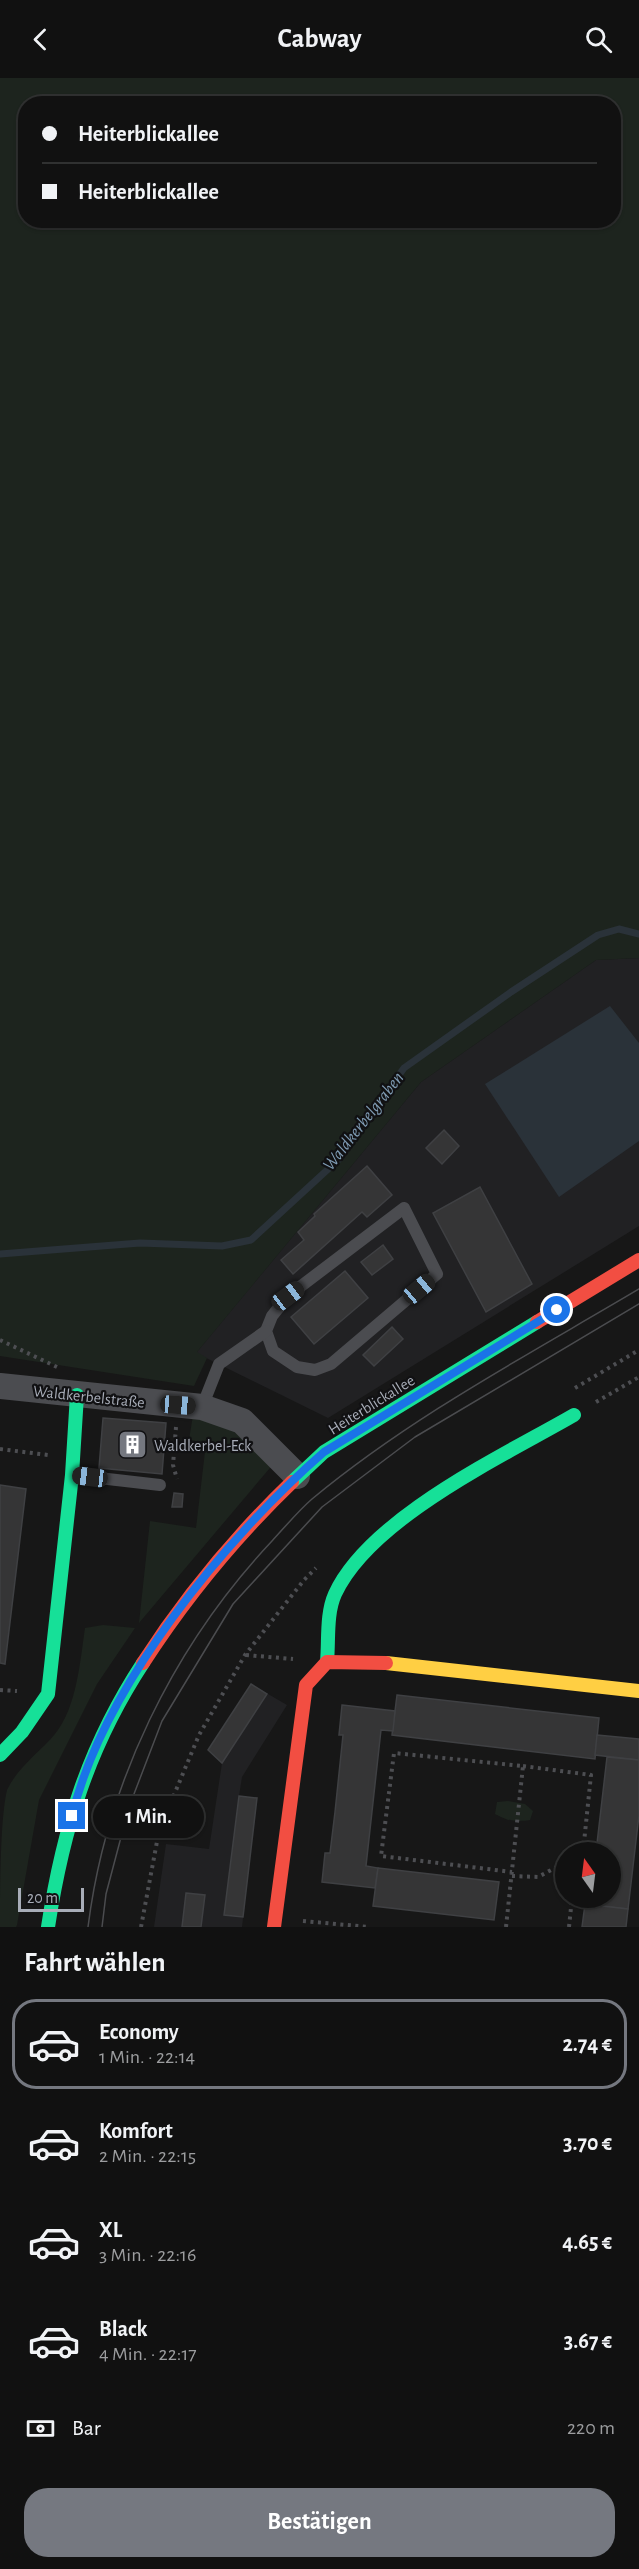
<!DOCTYPE html>
<html lang="de">
<meta charset="utf-8">
<style>
body{margin:0;font-family:"Alegreya Sans",sans-serif;background:#1e1f1f;color:#f1f3f6;height:100vh;display:flex;flex-direction:column;font-size:22px;white-space:nowrap}
*{box-sizing:border-box;margin:0}
p{font-size:20px;color:#9c9d9f}
.icon{flex:none;width:33px;height:33px;fill:none;stroke:currentColor;stroke-width:2;stroke-linecap:round;stroke-linejoin:round}
.map{position:relative;height:1849px;overflow:hidden}
.drawer{display:flex;flex-direction:column;background:#111;flex:1}
.drawer>*{flex:none}
.hud{position:absolute;left:18px;top:18px;width:603px;height:132px;border-radius:24px;box-shadow:0 2px 4px #0004,0 0 0 2px #303131;display:grid;align-content:center;height:132px;padding:0 24px;background:#111}
.needle{width:39px;rotate:346deg}
.tools{position:absolute;left:555px;top:1764px;display:grid;gap:12px}
.tools a{display:grid;place-items:center;width:66px;height:66px;border-radius:50%;background:#111;box-shadow:0 2px 4px #0004,0 0 0 2px #303131;font-size:30px}
.scale{position:absolute;left:18px;bottom:15px;width:66px;box-sizing:border-box;padding-left:6px;border:3px solid #a8adb8;border-top:0;font-size:16px;line-height:21px;white-space:nowrap;color:#a8adb8;-webkit-text-stroke:4px #111113;paint-order:stroke}
.end{position:absolute;width:27px;height:27px;margin:-14px;border:8px solid #1a73e8;background:#fff;box-shadow:0 0 0 3px #fff}
.from{border-radius:50%}
.bubble{position:absolute;height:42px;border-radius:21px;background:#111;box-shadow:0 2px 4px #0004,0 0 0 2px #303131;font-size:20px;font-weight:600;line-height:42px;text-align:center}
.car{position:absolute;width:18px;height:36px;margin:-18px -9px;border-radius:8px;box-shadow:0 0 4px 2px #0007;background:linear-gradient(#222 24%,#8ab4d8 0 40%,#222 0 76%,#8ab4d8 0 86%,#222 0)}
.hud b{display:flex;align-items:center;gap:21px;height:57px;font-size:22px}
.hud b+b{border-top:2px solid #303131}
.hud i{width:15px;height:15px;background:#f1f3f6}
ul{padding:0;list-style:none}
li{display:flex;align-items:center;gap:18px;height:90px;margin:0 12px 9px;padding:0 12px;border:3px solid transparent;border-radius:24px}
li div{flex:1}
li b{display:block;font-size:22px}
li em{font-style:normal;font-weight:600}
li.active{border-color:#757880}
li>.icon{width:54px;height:54px;stroke-width:1.5}
h2{padding:0 24px;font-size:27px;line-height:72px}
.pay{display:flex;align-items:center;gap:15px;height:66px;padding:0 24px;font-size:22px}
.pay p{margin-inline-start:auto}
.action{display:flex;gap:12px;margin-top:auto;padding:12px 24px}
.action a{flex:1;height:69px;border-radius:24px;background:#757880;color:#fff;font-size:24px;font-weight:600;line-height:69px;text-align:center}
header{display:flex;justify-content:space-between;align-items:center;height:78px;padding:0 24px;background:#111;font-size:27px;font-weight:600}
.map>svg:first-child{display:block}
.built{fill:#212123}
.green{fill:#1d241e;fill-rule:evenodd}
.water{fill:#2a3239}
.lines{fill:none;stroke-linecap:round;stroke-linejoin:round}
.stream{stroke:#2a3239;stroke-width:7}
.building{fill:#353536;stroke:#3f4043;stroke-width:1.5}
.path{stroke:#4d4e52;stroke-width:4;stroke-dasharray:3 4.5;stroke-linecap:butt}
.lane{stroke:#4b4c50;stroke-width:12}
.street{stroke:#4b4c50;stroke-width:26}
.fast{stroke:#16e098;stroke-width:14}
.slow{stroke:#ffcf43;stroke-width:14}
.jam{stroke:#f24e42;stroke-width:14}
.tram{stroke:#4b4c4f;stroke-width:1.5}
.route{stroke:#1a73e8;stroke-width:8}
.labels{text-anchor:middle;stroke-width:4.5;stroke-linejoin:round;paint-order:stroke}
.street-label{font-size:16px;fill:#a8adb8;stroke:#111113}
.poi-label{font-size:16px;fill:#a8adb8;stroke:#111113;text-anchor:start}
.water-label{font-size:18px;font-style:italic;fill:#7f9bb3;stroke:#111113}
</style>
<header><svg class="icon" aria-label="back" viewBox="0 0 24 24"><path d="M15 5l-7 7 7 7"/></svg>Cabway<svg class="icon" aria-label="search" viewBox="0 0 24 24"><circle cx="10" cy="10" r="6"/><path d="M15 15l6 6"/></svg></header>
<div class="map">
<svg width="639" height="1849" viewBox="0 0 639 1849">
<rect width="100%" height="100%" fill="#171717"/>
<g class="built">
<polygon points="639,880 639,1148 328,1340 196,1275 421,1004 596,882"/>
<polygon points="251,1606 287,1627 242,1699 239,1718 257,1720 242,1849 154,1849 166,1766 209,1771 222,1685 208,1672"/>
</g>
<g class="green">
<path d="M0,0H639V880L596,882L421,1004L197,1274L207,1280L194,1308L0,1278ZM26,26H614V142H26Z"/>
<polygon points="193,1337 237,1349 275,1384 139,1545 150,1443 196,1450 206,1365 189,1362"/>
<path d="M103,1547L135,1550L97,1606L39,1722L17,1847L16,1849H0C0,1814 0,1741 7,1712C18,1689 40,1674 55,1656C77,1629 80,1583 85,1550Z"/>
<path d="M508,1723L525,1726L533,1733L530,1742C516,1744 507,1743 495,1736L497,1724Z"/>
</g>
<polygon class="water" points="610,928 639,965 639,1063 559,1119 485,1006"/>
<g class="lines">
<polyline class="stream" points="0,1176 140,1165 222,1168 251,1162 338,1082 404,990 511,914 598,857 619,851 639,856"/>
</g>
<g class="building">
<polygon points="444,1052 459,1068 442,1086 426,1070"/>
<polygon points="367,1088 392,1117 367,1139 362,1134 293,1196 281,1182 304,1162 298,1154 315,1138 314,1136"/>
<polygon points="480,1109 532,1206 486,1234 433,1135"/>
<polygon points="383,1167 393,1181 372,1197 361,1184"/>
<polygon points="345,1193 368,1220 314,1266 291,1239"/>
<polygon points="392,1249 403,1261 374,1288 363,1277"/>
<polygon points="103,1340 166,1345 162,1396 99,1390"/>
<polygon points="0,1407 26,1411 5,1586 0,1585"/>
<polygon points="174,1415 183,1416 182,1429 172,1429"/>
<polygon points="251,1606 267,1616 222,1685 208,1672"/>
<polygon points="397,1617 599,1640 595,1681 392,1657"/>
<polygon points="342,1627 395,1633 393,1653 381,1652 366,1788 378,1790 375,1810 322,1804 325,1775 330,1775 335,1734 343,1657 339,1657"/>
<polygon points="597,1657 639,1661 639,1682 595,1677"/>
<polygon points="607,1679 639,1682 639,1737 628,1831 590,1827 591,1820 610,1820 610,1774 596,1774"/>
<polygon points="239,1718 257,1720 243,1839 224,1837"/>
<polygon points="378,1790 499,1804 494,1842 373,1828"/>
<polygon points="186,1815 205,1817 201,1849 182,1849"/>
<polygon points="585,1826 628,1831 626,1849 582,1849"/>
</g>
<g class="lines">
<g class="path">
<polyline points="0,1262 57,1289"/>
<polyline points="575,1310 639,1272"/>
<polyline points="596,1324 639,1299"/>
<polyline points="176,1349 173,1387 177,1401"/>
<polyline points="0,1371 48,1377"/>
<polyline points="246,1577 293,1581"/>
<polyline points="0,1612 17,1613"/>
<polyline points="523,1688 591,1697 583,1774"/>
<polyline points="512,1798 538,1799 566,1784"/>
<polyline points="303,1843 369,1849"/>
<polyline points="141,1849 159,1753 199,1657 245,1577 304,1502 316,1490"/>
<polyline points="506,1849 523,1688 394,1675 381,1778 512,1794"/>
<polyline points="569,1849 572,1820"/>
</g>
<g class="lane">
<polygon points="404,1130 437,1196 331,1286 315,1292 297,1289 273,1273 266,1253 272,1238 288,1218"/>
<polyline points="202,1329 219,1286 266,1253"/>
<polyline points="73,1397 160,1407"/>
</g>
<polyline class="street" points="0,1308 202,1329 242,1343 297,1398"/>
<g class="fast">
<polyline points="292,1404 324,1374 537,1244"/>
<path d="M327,1584C329,1562 326,1536 335,1516C370,1440 503,1378 574,1337"/>
<polyline points="0,1677 22,1654 48,1616 72,1397 77,1317"/>
<path d="M48,1849C63,1751 88,1669 143,1585"/>
</g>
<polyline class="slow" points="386,1585 639,1613"/>
<g class="jam">
<polyline points="537,1244 639,1182"/>
<path d="M143,1585C185,1520 236,1458 292,1404"/>
<polyline points="274,1849 306,1607 327,1584 386,1585"/>
</g>
<g class="tram">
<path d="M88,1849C106,1706 173,1568 272,1463C285,1449 298,1433 312,1421C412,1338 528,1277 639,1211"/>
<polyline points="102,1849 106,1816 129,1729 162,1643 233,1526 322,1429 415,1359 639,1226"/>
</g>
</g>
<g class="lines">
<path class="route" d="M72,1738C103,1609 225,1460 324,1374L557,1232"/>
</g>
<defs>
<symbol id="building-square" viewBox="-11 -11 22 22"><rect x="-9" y="-9" width="18" height="18" rx="4" fill="#757880" stroke="#111113"/><path d="M-4-6H4V6H1V3H-1V6H-4ZM-2.5-4.3h1.7v1.8h-1.7ZM.8-4.3h1.7v1.8H.8ZM-2.5-1h1.7V.8h-1.7ZM.8-1h1.7V.8H.8Z" fill="#fff"/></symbol>
</defs>
<g fill-rule="evenodd">
<use href="#building-square" x="116" y="1350" width="33" height="33"/>
</g>
<g class="labels">
<g class="street-label">
<text transform="translate(89 1318) rotate(6)" y="6">Waldkerbelstraße</text>
<text transform="translate(371 1326) rotate(-32)" y="6">Heiterblickallee</text>
</g>
<g class="poi-label">
<text x="154" y="1373">Waldkerbel-Eck</text>
</g>
<g class="water-label">
<text transform="translate(363 1043) rotate(-52)" y="6">Waldkerbelgraben</text>
</g>
</g>
</svg>
<div class="tools">
<a><svg class="needle" viewBox="-14 -14 28 28"><path d="M0-13l5 13h-10z" fill="#e53935"/><path d="M0 13l5-13h-10z" fill="#9c9d9f"/></svg></a>
</div>
<div class="scale">20 m</div>
<i class="end from" style="left:557px;top:1232px"></i>
<i class="end" style="left:72px;top:1738px"></i>
<div class="bubble" style="left:93px;top:1718px;width:111px">1 Min.</div>
<i class="car" style="left:419px;top:1211px;rotate:50deg"></i>
<i class="car" style="left:288px;top:1218px;rotate:53deg"></i>
<i class="car" style="left:178px;top:1327px;rotate:94deg"></i>
<i class="car" style="left:90px;top:1399px;rotate:277deg"></i>
<div class="hud">
<b><i class="from"></i>Heiterblickallee</b>
<b><i></i>Heiterblickallee</b>
</div>
</div>
<section class="drawer">
<h2>Fahrt wählen</h2>
<ul>
<li class="active"><svg class="icon" aria-label="car" viewBox="0 0 24 24"><path d="M5 17H2v-5l4-1 3-4h7l3 4 3 1v5h-3M9 17h6M6 11h13"/><circle cx="7" cy="17" r="2"/><circle cx="17" cy="17" r="2"/></svg><div><b>Economy</b><p>1 Min. · 22:14</p></div><em>2.74 €</em></li>
<li><svg class="icon" aria-label="car" viewBox="0 0 24 24"><path d="M5 17H2v-5l4-1 3-4h7l3 4 3 1v5h-3M9 17h6M6 11h13"/><circle cx="7" cy="17" r="2"/><circle cx="17" cy="17" r="2"/></svg><div><b>Komfort</b><p>2 Min. · 22:15</p></div><em>3.70 €</em></li>
<li><svg class="icon" aria-label="car" viewBox="0 0 24 24"><path d="M5 17H2v-5l4-1 3-4h7l3 4 3 1v5h-3M9 17h6M6 11h13"/><circle cx="7" cy="17" r="2"/><circle cx="17" cy="17" r="2"/></svg><div><b>XL</b><p>3 Min. · 22:16</p></div><em>4.65 €</em></li>
<li><svg class="icon" aria-label="car" viewBox="0 0 24 24"><path d="M5 17H2v-5l4-1 3-4h7l3 4 3 1v5h-3M9 17h6M6 11h13"/><circle cx="7" cy="17" r="2"/><circle cx="17" cy="17" r="2"/></svg><div><b>Black</b><p>4 Min. · 22:17</p></div><em>3.67 €</em></li>
</ul>
<div class="pay"><svg class="icon" aria-label="cash" viewBox="0 0 24 24"><path d="M3 7h18v10H3z"/><circle cx="12" cy="12" r="2"/></svg>Bar<p>220 m</p></div>
<div class="action"><a>Bestätigen</a></div>
</section>
